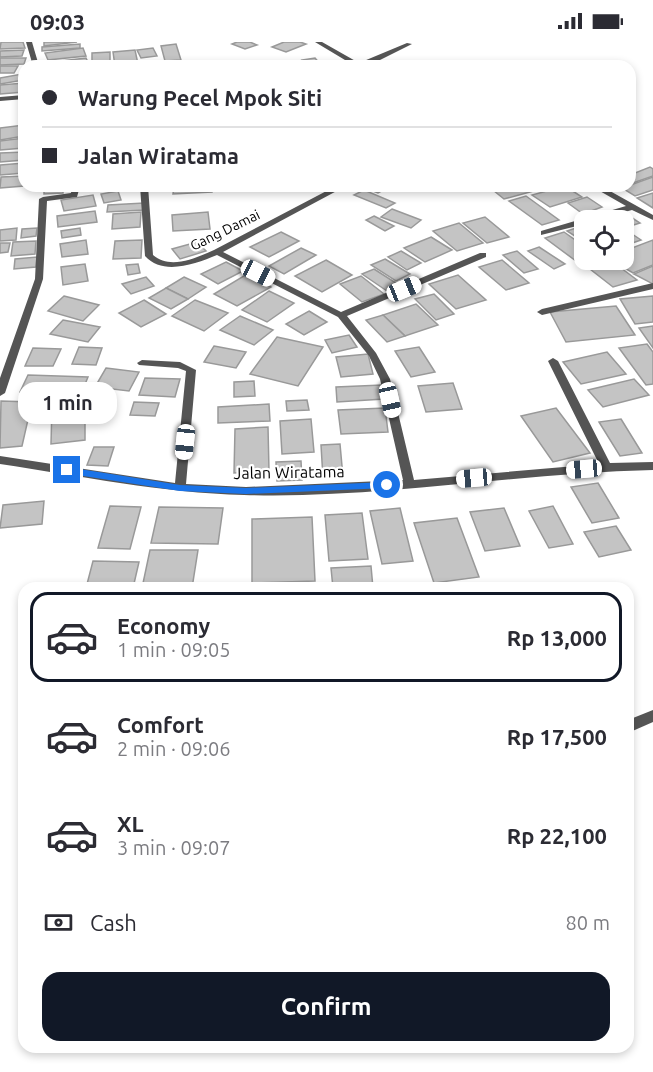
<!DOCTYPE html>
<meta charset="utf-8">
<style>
body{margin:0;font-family:Ubuntu,sans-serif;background:#f2f2f3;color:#2b2b33;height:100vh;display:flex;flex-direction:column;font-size:22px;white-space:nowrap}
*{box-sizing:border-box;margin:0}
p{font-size:20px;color:#7c7c81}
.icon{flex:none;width:33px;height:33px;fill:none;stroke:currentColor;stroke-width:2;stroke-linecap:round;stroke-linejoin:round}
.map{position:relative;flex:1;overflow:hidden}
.drawer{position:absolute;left:18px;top:540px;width:616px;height:471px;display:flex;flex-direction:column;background:#fff;border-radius:18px;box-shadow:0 3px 9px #0003}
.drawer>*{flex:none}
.guide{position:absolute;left:18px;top:18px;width:618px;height:132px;border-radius:18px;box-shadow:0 3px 9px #0003;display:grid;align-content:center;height:132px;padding:0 24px;background:#fff}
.controls{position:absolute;left:574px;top:168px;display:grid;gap:12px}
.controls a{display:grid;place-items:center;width:60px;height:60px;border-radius:12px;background:#fff;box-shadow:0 3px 9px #0003;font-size:30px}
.end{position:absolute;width:27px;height:27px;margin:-14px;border:8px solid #1a73e8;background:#fff;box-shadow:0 0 0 3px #fff}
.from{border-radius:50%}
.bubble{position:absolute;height:42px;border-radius:18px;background:#fff;box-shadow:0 3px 9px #0003;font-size:20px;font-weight:700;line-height:42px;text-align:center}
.car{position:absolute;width:18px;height:36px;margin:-18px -9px;border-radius:8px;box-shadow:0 0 4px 2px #0007;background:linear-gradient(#fff 24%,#345 0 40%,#fff 0 76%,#345 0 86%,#fff 0)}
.guide b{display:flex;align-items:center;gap:21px;height:57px;font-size:22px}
.guide b+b{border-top:2px solid #e1e1e2}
.guide i{width:15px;height:15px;background:#2b2b33}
ul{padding:10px 0 0;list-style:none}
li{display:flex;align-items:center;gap:18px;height:90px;margin:0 12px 9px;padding:0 12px;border:3px solid transparent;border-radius:18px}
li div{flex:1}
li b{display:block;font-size:22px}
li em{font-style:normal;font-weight:700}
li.active{border-color:#111827}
li>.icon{width:54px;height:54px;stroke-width:1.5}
.pay{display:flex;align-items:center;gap:15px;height:66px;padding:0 24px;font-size:22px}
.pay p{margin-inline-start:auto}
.cta{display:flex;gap:12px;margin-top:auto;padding:12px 24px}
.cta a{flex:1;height:69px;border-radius:18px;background:#111827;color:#fff;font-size:24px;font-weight:700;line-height:69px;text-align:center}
.status{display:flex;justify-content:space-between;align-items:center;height:42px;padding:0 30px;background:#fff;direction:ltr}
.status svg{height:16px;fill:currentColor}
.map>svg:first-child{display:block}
.building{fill:#c4c4c4;stroke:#999;stroke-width:1.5}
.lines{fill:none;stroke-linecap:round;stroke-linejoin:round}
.minor{fill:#555;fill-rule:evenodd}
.route{fill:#1a73e8}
.labels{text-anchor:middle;stroke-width:4.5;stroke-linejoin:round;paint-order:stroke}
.far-street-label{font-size:14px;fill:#000;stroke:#fff}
.street-label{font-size:16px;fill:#000;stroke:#fff}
</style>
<div class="status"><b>09:03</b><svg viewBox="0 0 49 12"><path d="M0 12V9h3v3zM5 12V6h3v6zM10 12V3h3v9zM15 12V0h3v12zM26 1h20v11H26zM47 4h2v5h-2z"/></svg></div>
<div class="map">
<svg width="653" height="1030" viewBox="0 0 653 1030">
<rect width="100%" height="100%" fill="#fff"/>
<g class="building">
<polygon points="23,0 25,6 0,7 1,0"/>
<polygon points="44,0 77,0 44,4"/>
<polygon points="237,0 250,0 257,3 245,7 232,2"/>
<polygon points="284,0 300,0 306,2 286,10 272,5"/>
<polygon points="80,2 80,6 42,9 42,5"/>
<polygon points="176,2 181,18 165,19 161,4"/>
<polygon points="83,6 86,14 48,18 45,11"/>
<polygon points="153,6 157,14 141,16 137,8"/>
<polygon points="24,8 22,14 0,15 0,9"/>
<polygon points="135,8 138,22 115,24 113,10"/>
<polygon points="110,10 110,19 92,21 92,11"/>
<polygon points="0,16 26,16 24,22 0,23"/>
<polygon points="86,16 89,22 45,24 44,21"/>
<polygon points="315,16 322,24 307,24 302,18"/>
<polygon points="198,19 235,20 234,24 196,24"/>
<polygon points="0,24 18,24 14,31 0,31"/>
<polygon points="22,32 24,38 0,42 0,36"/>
<polygon points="24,41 24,50 0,52 0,43"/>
<polygon points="24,83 24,94 0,98 0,86"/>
<polygon points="24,96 24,106 0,108 0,99"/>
<polygon points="24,110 24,118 0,120 0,111"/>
<polygon points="24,121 24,131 0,133 0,123"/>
<polygon points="650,125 653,127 653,134 630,142 630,133"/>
<polygon points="24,134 24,144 0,146 1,135"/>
<polygon points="653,135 653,148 635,154 622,146"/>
<polygon points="44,144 63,144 63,151 44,152"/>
<polygon points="174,144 212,144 212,150 173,152"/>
<polygon points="360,144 383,144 387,146 378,151"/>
<polygon points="488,144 547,144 548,145 504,157"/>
<polygon points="565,144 582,155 550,165 532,153"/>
<polygon points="364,148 395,161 386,166 354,153"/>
<polygon points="118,149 121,158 104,161 101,152"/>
<polygon points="653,151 653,166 637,156"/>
<polygon points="93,153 96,164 64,169 61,158"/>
<polygon points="526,154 559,178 542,183 509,159"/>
<polygon points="587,155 602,165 583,172 568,161"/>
<polygon points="144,161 144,168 107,170 108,163"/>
<polygon points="392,167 421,178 411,186 381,175"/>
<polygon points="95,169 97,180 58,185 57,174"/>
<polygon points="141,170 140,185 112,187 113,172"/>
<polygon points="208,170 210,187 173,189 172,173"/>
<polygon points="623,170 640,181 624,186 624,178 598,178"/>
<polygon points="374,174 394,184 385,189 366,178"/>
<polygon points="485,175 509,195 487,201 463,181"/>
<polygon points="459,181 483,201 457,209 433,189"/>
<polygon points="585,183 584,200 567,189"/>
<polygon points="17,186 16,198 0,199 0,188"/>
<polygon points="37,186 36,194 21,196 22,187"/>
<polygon points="80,186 81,193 62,196 61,189"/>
<polygon points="626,188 641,198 624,204"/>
<polygon points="281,190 299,199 269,215 250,205"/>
<polygon points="564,190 585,205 585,218 603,218 584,225 545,196"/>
<polygon points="431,195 452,208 425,220 404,206"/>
<polygon points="86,198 88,212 62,215 60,202"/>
<polygon points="142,198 141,216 113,217 115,199"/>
<polygon points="653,198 653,223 633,231 611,218 624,218 624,209"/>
<polygon points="36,199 35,212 11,214 13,200"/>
<polygon points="197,200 206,209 180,217 172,207"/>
<polygon points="0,201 10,201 8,210 0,211"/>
<polygon points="539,205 565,222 554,227 528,209"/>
<polygon points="301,206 316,213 284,232 269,224"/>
<polygon points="401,209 421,221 407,228 388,215"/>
<polygon points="517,209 538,227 524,231 503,213"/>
<polygon points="37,215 36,225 14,227 15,217"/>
<polygon points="385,217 410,232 396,239 371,223"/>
<polygon points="326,218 352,233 322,250 295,234"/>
<polygon points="502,218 529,241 506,248 479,225"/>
<polygon points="226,220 243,229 218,242 201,232"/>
<polygon points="613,220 637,238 613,245 590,227"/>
<polygon points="85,222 88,239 63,243 61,225"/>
<polygon points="138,222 140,231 128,233 126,223"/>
<polygon points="653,224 653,242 634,232"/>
<polygon points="374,227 399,243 387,249 362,232"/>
<polygon points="247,232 271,245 237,264 214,252"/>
<polygon points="458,233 486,258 456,267 429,242"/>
<polygon points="361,234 384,252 362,260 340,242"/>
<polygon points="146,235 154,244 131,252 122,242"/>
<polygon points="184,235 206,245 188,257 166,246"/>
<polygon points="166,246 188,257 171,267 149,256"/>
<polygon points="269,249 294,261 267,280 242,268"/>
<polygon points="434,252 454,272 436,278 415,257"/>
<polygon points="64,254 99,263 83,279 48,269"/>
<polygon points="653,254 653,280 635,282 620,257"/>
<polygon points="144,258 166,272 141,285 119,271"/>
<polygon points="195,258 228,271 204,289 172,274"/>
<polygon points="416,262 438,283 405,294 383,273"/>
<polygon points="616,264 635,293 566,300 550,270"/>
<polygon points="309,269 327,280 304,293 286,282"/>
<polygon points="383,273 405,294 387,300 366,278"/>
<polygon points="240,274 273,288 254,303 220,288"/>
<polygon points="63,278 100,285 88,300 50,292"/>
<polygon points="653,284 653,306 639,286"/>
<polygon points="349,293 357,305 332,311 325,298"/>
<polygon points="277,295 323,305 298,344 250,332"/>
<polygon points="647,302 653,310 653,342 646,343 619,306"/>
<polygon points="214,304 246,310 236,326 204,320"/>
<polygon points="79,305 102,306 96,323 72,322"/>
<polygon points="419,305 435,330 411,335 395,309"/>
<polygon points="33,306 61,307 53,324 25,324"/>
<polygon points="607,310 626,332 581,342 563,320"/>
<polygon points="368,312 373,332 341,335 336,315"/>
<polygon points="106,326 139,330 129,349 95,345"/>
<polygon points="28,333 88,335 81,352 20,350"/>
<polygon points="145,336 180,337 175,355 139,353"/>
<polygon points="634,337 649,353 603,365 588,348"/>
<polygon points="254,339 255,354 234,355 234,340"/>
<polygon points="453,341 462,367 426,370 418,344"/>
<polygon points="382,343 384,357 337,360 336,345"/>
<polygon points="307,358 309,368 287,369 286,359"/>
<polygon points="1,359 32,360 22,404 0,406"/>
<polygon points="85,359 85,398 51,402 52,363"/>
<polygon points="134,360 159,361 155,374 130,373"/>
<polygon points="269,362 270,379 218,381 218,365"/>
<polygon points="385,366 388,390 341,392 338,368"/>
<polygon points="556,366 590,411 553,420 521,374"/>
<polygon points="311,377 314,410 282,412 280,379"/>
<polygon points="621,377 642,411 620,414 599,380"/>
<polygon points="268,385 269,429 234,431 235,387"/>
<polygon points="340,402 343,435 323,436 321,403"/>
<polygon points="94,405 114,405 108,424 87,423"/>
<polygon points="301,419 302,438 277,439 276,420"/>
<polygon points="598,441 619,476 592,481 571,445"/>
<polygon points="44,459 42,482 0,486 3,463"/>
<polygon points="110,464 141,465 130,507 98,506"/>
<polygon points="553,464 573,502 549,506 529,469"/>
<polygon points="159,465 223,466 218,502 151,501"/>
<polygon points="400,466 413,519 382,522 370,469"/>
<polygon points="504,466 520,504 485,509 470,470"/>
<polygon points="362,471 368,517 329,519 325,473"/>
<polygon points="312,475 315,539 252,541 252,477"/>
<polygon points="457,476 479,535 434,541 414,481"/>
<polygon points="616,484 631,508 599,515 584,490"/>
<polygon points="150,508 198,508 192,546 142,546"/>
<polygon points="93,519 139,520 133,546 86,546"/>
<polygon points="371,524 373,546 333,546 331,526"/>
</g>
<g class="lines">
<g class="minor">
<polygon points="26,0 32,0 39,24 33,24"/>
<polygon points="315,0 322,0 359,21 407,1 412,2 380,18 364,24 355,24"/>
<polygon points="24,53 24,57 0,59 0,55"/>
<polygon points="72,144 80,144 77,155 47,159 43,237 5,351 0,354 0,336 35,237 39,157 43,155 71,151"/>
<path d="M140,144H148L153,213C170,228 196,216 214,208L336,144H346L223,210L341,270L480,211H486V215L347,274L376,311L390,337L414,438L599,422L548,319L553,316L558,319L610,421L653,420V428C517,431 381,457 244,453C162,451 81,434 0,422V414L175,441L186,329L178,326L139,323L137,321L142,318L180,320L196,328L186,442L246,445L403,438L380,337L369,314L338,275L217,213C195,222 163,234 145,214Z"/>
<polygon points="591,144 601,144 653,173 653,178 632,168 595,178 585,178 585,182 541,193 541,189 626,164"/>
<polygon points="653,241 653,247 542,273 537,270 542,267"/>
<polygon points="653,668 653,680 628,691 628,678"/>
</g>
</g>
<polygon class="route" points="67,425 180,443 246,446 387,440 391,443 387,446 246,452 180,449 64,431 64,426"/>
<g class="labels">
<g class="far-street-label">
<text transform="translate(225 188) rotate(-26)" y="5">Gang Damai</text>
</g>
<g class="street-label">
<text transform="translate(289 430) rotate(-1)" y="6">Jalan Wiratama</text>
</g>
</g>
</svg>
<div class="controls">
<a><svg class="icon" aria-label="locate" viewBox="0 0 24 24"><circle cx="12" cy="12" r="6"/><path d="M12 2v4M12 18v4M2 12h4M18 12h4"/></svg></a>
</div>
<i class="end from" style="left:387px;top:443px"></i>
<i class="end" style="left:67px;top:428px"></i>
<div class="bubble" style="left:18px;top:340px;width:99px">1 min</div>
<i class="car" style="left:258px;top:231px;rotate:117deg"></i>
<i class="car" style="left:404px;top:247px;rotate:68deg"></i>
<i class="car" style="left:390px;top:358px;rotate:167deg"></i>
<i class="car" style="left:185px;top:400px;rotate:186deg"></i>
<i class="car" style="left:584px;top:427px;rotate:265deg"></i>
<i class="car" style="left:474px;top:436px;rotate:265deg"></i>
<div class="guide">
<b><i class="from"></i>Warung Pecel Mpok Siti</b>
<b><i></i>Jalan Wiratama</b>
</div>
<section class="drawer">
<ul>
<li class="active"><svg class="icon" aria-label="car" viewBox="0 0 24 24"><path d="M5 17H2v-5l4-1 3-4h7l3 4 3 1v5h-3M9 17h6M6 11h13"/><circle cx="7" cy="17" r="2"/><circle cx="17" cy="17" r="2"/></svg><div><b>Economy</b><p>1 min · 09:05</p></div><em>Rp 13,000</em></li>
<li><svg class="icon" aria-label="car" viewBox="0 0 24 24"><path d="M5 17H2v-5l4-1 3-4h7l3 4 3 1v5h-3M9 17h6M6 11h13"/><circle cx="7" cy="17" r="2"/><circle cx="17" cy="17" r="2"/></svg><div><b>Comfort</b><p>2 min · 09:06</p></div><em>Rp 17,500</em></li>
<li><svg class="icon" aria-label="car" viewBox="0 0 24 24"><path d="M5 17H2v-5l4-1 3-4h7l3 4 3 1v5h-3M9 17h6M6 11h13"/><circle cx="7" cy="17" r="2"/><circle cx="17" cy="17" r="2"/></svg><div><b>XL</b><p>3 min · 09:07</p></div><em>Rp 22,100</em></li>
</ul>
<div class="pay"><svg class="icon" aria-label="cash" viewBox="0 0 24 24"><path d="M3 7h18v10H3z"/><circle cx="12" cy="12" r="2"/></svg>Cash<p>80 m</p></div>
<div class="cta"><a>Confirm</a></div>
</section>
</div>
